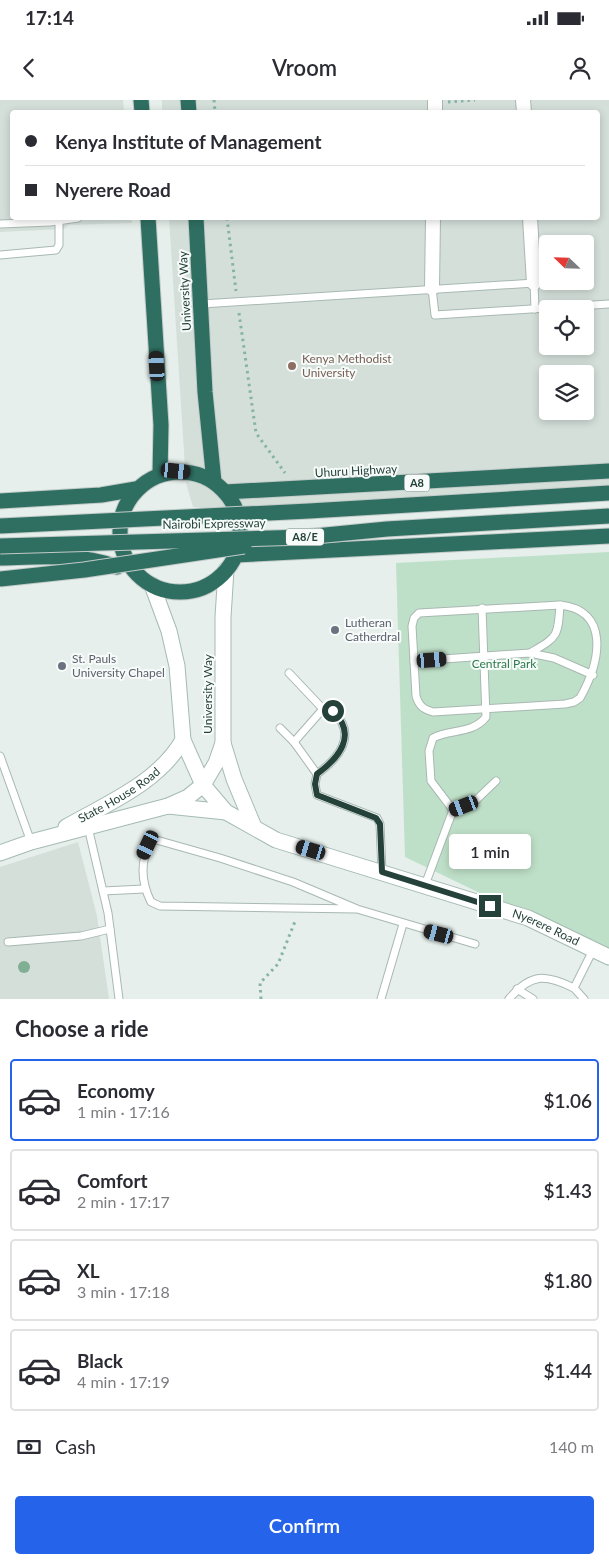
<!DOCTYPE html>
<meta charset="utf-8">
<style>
body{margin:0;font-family:Lato,sans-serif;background:#f7f7f7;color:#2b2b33;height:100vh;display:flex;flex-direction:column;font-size:19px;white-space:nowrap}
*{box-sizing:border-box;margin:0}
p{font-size:16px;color:#7c7c81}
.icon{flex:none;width:28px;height:28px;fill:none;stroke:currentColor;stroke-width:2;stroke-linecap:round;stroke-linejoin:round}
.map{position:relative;height:899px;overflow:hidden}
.sheet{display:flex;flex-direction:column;background:#fff;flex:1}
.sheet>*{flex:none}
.hud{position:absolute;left:10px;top:10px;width:590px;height:110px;border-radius:5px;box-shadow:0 2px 8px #0003;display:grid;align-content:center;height:110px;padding:0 15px;background:#fff}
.needle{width:32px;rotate:293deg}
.fabs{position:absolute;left:539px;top:135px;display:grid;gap:10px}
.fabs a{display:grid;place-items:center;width:55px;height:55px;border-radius:5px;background:#fff;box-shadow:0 2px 8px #0003;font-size:25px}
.end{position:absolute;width:22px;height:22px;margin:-11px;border:6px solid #24423a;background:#fff;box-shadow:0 0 0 2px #fff}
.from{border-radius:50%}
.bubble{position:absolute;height:35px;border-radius:5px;background:#fff;box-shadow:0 2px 8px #0003;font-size:16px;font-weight:600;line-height:35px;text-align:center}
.car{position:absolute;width:15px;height:30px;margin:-15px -8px;border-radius:6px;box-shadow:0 0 4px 1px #0007;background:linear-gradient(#222 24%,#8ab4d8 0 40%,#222 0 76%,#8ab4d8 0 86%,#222 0)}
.hud b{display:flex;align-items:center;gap:18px;height:48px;font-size:19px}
.hud b+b{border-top:1px solid #e1e1e2}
.hud i{width:12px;height:12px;background:#2b2b33}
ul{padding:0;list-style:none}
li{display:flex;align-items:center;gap:15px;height:82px;margin:0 10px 8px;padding:0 5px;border:2px solid #e1e1e2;border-radius:5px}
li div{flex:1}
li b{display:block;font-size:19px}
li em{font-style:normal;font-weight:600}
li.active{border-color:#2563eb}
li>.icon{width:45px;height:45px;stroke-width:1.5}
h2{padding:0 15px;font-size:22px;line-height:60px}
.pay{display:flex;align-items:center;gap:12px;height:55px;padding:0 15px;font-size:19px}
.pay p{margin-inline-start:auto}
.action{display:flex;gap:10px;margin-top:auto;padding:10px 15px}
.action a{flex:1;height:58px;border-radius:5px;background:#2563eb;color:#fff;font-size:20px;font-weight:600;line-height:58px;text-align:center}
.status{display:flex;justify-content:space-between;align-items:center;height:35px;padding:0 25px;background:#fff;direction:ltr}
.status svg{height:14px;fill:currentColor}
header{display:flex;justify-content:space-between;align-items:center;height:65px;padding:0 15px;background:#fff;font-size:22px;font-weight:600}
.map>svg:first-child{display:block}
.built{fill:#d4dfda;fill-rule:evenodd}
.green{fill:#bfe0c8}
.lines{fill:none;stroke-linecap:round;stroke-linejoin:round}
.lane-casing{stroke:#a8b8b2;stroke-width:9}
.street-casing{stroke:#a8b8b2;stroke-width:16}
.secondary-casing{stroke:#a4bbb3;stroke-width:17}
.highway-casing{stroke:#c2cac8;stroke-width:17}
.path{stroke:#86b3a5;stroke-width:3;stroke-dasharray:2.5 4;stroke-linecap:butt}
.lane{stroke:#fff;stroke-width:7}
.street{stroke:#fff;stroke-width:14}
.secondary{stroke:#fff;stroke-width:15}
.highway{stroke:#2f6f62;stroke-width:15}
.highway-bridge-casing{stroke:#c2cac8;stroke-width:17;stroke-linecap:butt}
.highway-bridge{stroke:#2f6f62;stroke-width:15}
.tree{fill:#80af93}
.route{stroke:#24423a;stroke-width:6}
.education-dot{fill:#8d6e63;stroke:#f7fbf9;stroke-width:2}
.worship-dot{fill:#6b7280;stroke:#f7fbf9;stroke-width:2}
.labels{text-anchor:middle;stroke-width:4;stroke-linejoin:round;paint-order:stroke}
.shield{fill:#f7fbf9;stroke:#637a73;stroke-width:1}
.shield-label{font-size:11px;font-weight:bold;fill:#24423a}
.street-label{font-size:12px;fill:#24423a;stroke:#f7fbf9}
.education-label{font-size:12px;fill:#785e54;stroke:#f7fbf9;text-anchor:start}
.worship-label{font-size:12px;fill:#5b616d;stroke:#f7fbf9;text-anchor:start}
.park-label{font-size:12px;fill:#2d7a4b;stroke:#f7fbf9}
</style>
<div class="status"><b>17:14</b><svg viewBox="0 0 49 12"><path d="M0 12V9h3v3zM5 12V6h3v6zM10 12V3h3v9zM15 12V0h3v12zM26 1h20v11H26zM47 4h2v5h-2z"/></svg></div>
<header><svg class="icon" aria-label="back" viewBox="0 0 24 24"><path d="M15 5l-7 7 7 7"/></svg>Vroom<svg class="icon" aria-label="person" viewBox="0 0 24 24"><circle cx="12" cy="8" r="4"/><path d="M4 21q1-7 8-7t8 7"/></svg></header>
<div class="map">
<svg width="609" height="899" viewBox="0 0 609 899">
<rect width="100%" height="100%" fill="#e6efeb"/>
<g class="built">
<polygon points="0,0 123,0 124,12 12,12 12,118 131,118 132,123 69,125 63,129 0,132"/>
<path d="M162,0H609V390L485,393L295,417L193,407L186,383L169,118H598V12H162ZM548,144H585V181H548ZM548,209H585V246H548ZM548,274H585V311H548Z"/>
<polygon points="78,742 97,816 109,899 0,899 0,767"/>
</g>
<polygon class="green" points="609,452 609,855 405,757 396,463"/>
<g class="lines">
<defs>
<g id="lane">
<polyline points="0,124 50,122 78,118"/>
<polyline points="0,155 56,150 59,145 59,119"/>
<polyline points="432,188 435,215 609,204"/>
<polyline points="202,204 534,183 535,209"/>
<path d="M560,505C609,510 602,559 580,598L574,602L565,604L433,612C423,609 419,606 416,596L412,526L414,518L419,513Z"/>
<path d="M530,553C557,537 558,538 560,505"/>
<polyline points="414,561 530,553 554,558 593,575"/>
<path d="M289,573L323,609L333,611C358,635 339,658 317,674"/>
<polyline points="280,628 294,642 317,674 315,684 317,695 377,718 380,724 382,772"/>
<polyline points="294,642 323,609"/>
<polyline points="0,656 31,742"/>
<path d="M453,710L431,681L429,651L433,638C450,629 473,634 486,617L482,508"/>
<polyline points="88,727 108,813 119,899"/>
<polyline points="425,785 453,710 474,702 496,681"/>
<polyline points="103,791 144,789"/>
<path d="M357,809L160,806L151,802C141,782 139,759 153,739L220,758L293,782L357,809L475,844"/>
<polyline points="8,842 81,836 110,829"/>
<polyline points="517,889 533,899"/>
<polyline points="381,899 403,824"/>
<path d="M509,899C531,873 545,874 574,888"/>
<polyline points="584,899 574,888 593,850"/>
</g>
<g id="street">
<polyline points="523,0 524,12"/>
<polyline points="435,12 435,0"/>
<polyline points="530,118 534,183"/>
<polyline points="432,188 433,118"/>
</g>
<g id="secondary">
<path id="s1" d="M152,485L169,531L177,566L183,640L203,685L226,712L276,740L528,818L609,857"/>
<polyline points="223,643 234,679 254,727"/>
<polyline points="168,706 226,712"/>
<path id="s2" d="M66,727C108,703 158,683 183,640"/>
<polyline points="0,753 31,742 168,706 188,697 203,685 216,663 223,643 223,517 226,470"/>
</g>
<g id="highway">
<polyline points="141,0 142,12"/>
<polyline points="188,0 189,12"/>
<polyline points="148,118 161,325 160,375"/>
<polyline points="196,118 205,292 214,382"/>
<circle cx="180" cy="432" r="60"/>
<polyline points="225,392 609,371"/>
<polyline points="0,401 101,395 136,389"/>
<polyline points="235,455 609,436"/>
<path d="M0,458C39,457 79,453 117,467"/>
</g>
</defs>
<use href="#lane" class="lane-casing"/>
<use href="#street" class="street-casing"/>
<use href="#secondary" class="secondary-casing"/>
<use href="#highway" class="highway-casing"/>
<g class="path">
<polyline points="214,0 215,12"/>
<polyline points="448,2 475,0"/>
<polyline points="227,118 236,191"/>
<polyline points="239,213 256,333 285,373"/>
<polyline points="261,899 260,883 278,864 296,819"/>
</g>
<use href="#lane" class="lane"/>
<use href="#street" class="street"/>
<use href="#secondary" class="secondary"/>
<use href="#highway" class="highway"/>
<defs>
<g id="highway-bridge">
<polyline points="0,426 309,411 609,393"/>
<polyline points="0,446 305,437 387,429 609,416"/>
<polyline points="0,479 84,470 244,446"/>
</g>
</defs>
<use href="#highway-bridge" class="highway-bridge-casing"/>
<use href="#highway-bridge" class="highway-bridge"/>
</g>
<circle class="tree" cx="24" cy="867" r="6"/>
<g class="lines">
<path class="route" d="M333,611C358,635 339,658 317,674L315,684L317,695L376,718L380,724L382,772L490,806"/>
</g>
<circle class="education-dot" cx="292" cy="266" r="5"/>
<g class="worship-dot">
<circle cx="335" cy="530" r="5"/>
<circle cx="62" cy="566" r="5"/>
</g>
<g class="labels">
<g class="shield">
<rect x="404.5" y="374.5" width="25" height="17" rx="4"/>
<rect x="286" y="428.5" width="38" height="17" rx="4"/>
</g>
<g class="shield-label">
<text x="417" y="387">A8</text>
<text x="305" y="441">A8/E</text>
</g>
<g class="street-label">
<text transform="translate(185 191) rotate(-93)" y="4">University Way</text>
<text transform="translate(356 371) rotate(-3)" y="4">Uhuru Highway</text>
<text transform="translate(214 424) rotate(-1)" y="4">Nairobi Expressway</text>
<text transform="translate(208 594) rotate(-90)" y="4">University Way</text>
<text dy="4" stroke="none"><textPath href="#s2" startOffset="62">State House Road</textPath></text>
<text dy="4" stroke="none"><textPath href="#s1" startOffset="585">Nyerere Road</textPath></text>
</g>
<g class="education-label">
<text x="302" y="263">Kenya Methodist<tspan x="302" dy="14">University</tspan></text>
</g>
<g class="worship-label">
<text x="345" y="527">Lutheran<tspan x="345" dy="14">Catherdral</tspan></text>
<text x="72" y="563">St. Pauls<tspan x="72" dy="14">University Chapel</tspan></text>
</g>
<g class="park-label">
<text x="504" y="568">Central Park</text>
</g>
</g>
</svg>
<div class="fabs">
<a><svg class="needle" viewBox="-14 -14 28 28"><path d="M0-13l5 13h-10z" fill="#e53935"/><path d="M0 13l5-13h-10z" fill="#7c7c81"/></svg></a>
<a><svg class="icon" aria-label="locate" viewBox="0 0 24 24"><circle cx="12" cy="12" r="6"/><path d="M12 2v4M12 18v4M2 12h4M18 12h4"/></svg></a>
<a><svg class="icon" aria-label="layers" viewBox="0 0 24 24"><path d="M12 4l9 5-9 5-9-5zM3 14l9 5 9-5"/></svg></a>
</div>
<i class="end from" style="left:333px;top:611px"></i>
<i class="end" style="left:490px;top:806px"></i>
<div class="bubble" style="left:449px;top:734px;width:82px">1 min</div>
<i class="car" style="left:157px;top:266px;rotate:357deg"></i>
<i class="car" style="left:176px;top:371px;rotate:96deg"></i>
<i class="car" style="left:432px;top:560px;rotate:86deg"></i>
<i class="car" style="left:464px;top:706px;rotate:249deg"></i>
<i class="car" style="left:148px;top:745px;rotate:205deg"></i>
<i class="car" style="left:311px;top:750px;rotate:287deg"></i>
<i class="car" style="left:439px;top:834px;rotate:285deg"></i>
<div class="hud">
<b><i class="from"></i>Kenya Institute of Management</b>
<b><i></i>Nyerere Road</b>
</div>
</div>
<section class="sheet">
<h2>Choose a ride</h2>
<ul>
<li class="active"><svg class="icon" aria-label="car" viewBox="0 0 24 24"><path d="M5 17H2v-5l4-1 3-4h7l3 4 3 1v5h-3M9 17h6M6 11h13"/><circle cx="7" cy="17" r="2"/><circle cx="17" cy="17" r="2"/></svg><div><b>Economy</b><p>1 min · 17:16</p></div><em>$1.06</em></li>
<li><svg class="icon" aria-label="car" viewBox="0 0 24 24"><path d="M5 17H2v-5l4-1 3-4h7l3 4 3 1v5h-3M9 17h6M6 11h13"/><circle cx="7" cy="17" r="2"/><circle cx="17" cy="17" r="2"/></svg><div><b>Comfort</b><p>2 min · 17:17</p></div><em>$1.43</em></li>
<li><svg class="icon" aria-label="car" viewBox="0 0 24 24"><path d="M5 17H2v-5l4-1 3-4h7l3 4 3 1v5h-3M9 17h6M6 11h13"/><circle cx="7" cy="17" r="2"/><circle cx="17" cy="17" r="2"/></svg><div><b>XL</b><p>3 min · 17:18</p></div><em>$1.80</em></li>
<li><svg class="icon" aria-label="car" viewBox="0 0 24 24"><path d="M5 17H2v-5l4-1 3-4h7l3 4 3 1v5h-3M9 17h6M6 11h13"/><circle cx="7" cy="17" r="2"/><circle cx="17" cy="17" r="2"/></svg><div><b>Black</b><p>4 min · 17:19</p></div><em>$1.44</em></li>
</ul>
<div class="pay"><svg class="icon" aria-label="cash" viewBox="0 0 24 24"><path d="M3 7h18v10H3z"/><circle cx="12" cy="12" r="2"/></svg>Cash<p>140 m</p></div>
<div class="action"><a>Confirm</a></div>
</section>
